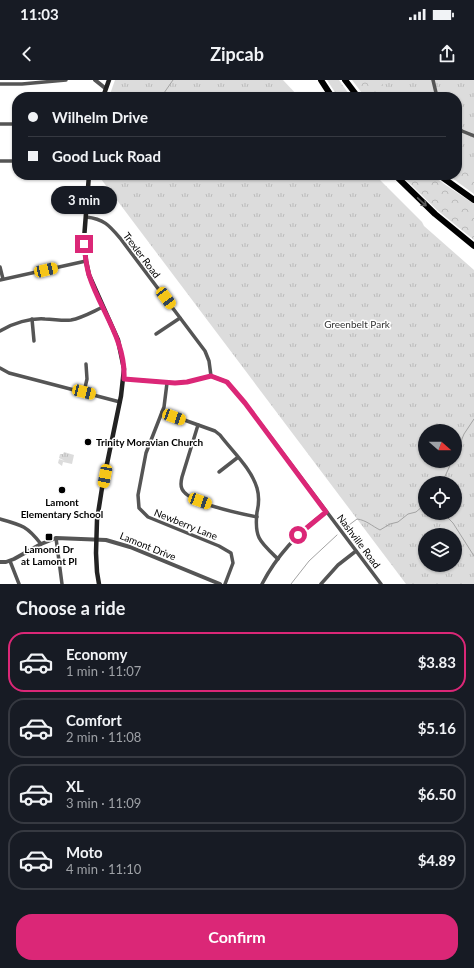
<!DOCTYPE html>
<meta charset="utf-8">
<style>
body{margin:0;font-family:Lato,sans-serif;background:#242831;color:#f1f3f6;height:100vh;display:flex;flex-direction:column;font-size:15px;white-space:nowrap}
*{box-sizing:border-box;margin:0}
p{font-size:13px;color:#9ea1a6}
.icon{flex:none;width:22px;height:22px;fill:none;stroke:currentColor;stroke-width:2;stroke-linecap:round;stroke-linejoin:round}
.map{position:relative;height:504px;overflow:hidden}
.drawer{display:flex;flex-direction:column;background:#171b24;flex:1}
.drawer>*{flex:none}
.guide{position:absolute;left:12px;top:12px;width:450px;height:88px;border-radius:16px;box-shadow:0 1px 3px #0004;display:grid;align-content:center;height:88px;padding:0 16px;background:#171b24}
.needle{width:26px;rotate:110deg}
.tools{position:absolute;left:418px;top:344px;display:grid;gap:8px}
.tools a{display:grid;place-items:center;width:44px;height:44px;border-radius:50%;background:#171b24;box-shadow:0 1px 3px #0004;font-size:20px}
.end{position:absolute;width:18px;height:18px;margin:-9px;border:5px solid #db2777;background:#fff;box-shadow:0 0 0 2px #fff}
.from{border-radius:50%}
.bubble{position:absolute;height:28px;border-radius:14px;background:#171b24;box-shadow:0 1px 3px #0004;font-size:13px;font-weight:700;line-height:28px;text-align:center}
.car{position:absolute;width:12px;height:24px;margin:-12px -6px;border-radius:5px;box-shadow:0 0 3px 1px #0007;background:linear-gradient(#f5c518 24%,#345 0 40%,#f5c518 0 76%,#345 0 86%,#f5c518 0)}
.guide b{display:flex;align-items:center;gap:14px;height:38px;font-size:15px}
.guide b+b{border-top:1px solid #363941}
.guide i{width:10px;height:10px;background:#f1f3f6}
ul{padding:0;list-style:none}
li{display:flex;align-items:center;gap:12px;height:60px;margin:0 8px 6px;padding:0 8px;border:2px solid #363941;border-radius:16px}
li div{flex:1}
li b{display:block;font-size:15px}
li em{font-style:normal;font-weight:700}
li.current{border-color:#db2777}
li>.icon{width:36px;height:36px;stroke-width:1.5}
h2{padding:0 16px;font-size:18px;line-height:48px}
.cta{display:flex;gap:8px;margin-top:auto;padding:8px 16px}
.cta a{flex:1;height:46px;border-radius:16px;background:#db2777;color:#fff;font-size:16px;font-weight:700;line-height:46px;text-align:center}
.status{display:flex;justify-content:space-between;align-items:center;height:28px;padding:0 20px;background:#171b24;direction:ltr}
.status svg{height:11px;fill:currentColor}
header{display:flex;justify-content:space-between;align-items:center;height:52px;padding:0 16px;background:#171b24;font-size:18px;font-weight:700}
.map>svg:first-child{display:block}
.forest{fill:url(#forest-crowns)}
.park{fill:url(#park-tufts);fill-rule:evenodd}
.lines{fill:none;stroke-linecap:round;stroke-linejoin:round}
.stream{stroke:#a3a3a3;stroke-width:1}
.minor{stroke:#555;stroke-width:3.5}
.tertiary{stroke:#555;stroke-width:4}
.secondary{stroke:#222;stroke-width:4.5}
.motorway{stroke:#000;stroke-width:6}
.oneway{stroke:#595959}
.route{stroke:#db2777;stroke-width:5}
.poi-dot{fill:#000;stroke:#fff;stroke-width:1.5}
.labels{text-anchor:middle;stroke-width:3;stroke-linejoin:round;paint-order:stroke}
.street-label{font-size:10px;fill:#000;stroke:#fff}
.park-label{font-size:10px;fill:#333;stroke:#fff}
.poi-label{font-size:10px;font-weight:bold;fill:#000;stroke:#fff}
</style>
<div class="status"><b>11:03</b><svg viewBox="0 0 49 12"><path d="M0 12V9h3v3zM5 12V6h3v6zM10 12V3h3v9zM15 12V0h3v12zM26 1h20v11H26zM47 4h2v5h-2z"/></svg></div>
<header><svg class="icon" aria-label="back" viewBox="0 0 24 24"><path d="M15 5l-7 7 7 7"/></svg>Zipcab<svg class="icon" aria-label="share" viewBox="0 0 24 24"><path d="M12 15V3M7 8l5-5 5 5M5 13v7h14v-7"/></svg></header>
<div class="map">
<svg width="474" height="504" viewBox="0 0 474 504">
<defs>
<pattern id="forest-crowns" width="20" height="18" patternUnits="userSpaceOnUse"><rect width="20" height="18" fill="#dcdcdc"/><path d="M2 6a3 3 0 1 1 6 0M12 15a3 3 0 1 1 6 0" fill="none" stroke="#bbb"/></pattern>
<pattern id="park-tufts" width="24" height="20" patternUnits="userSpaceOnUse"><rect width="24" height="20" fill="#dcdcdc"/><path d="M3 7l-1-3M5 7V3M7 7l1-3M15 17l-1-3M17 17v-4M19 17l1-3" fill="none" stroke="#bbb"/></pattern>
</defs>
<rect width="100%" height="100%" fill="#fff"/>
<g class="forest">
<polygon points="327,0 339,0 351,17 338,17"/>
<polygon points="352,0 474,0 474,114 448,95 457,95 457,17 365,17"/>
<polygon points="401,95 431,95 474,124 474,160 437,130"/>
</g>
<g class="park">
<polygon points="115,0 283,0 299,17 109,17"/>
<polygon points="380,0 474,0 474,89 457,77 457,17 390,17"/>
<path d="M98,95H375L422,142L424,146L474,190V504H406ZM425,351H455V381H425ZM425,403H455V433H425ZM425,455H455V485H425Z"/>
<polygon points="64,372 74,375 72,384 63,382 62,386 58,383 59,379 65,381 59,378 60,374 63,374"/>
</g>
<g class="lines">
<g class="stream">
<polyline points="164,13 173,0"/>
<polyline points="455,376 464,354 474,339"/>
<polyline points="442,403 452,381"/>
<polyline points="425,423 425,428"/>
<polyline points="443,433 453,443 474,476"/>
<path d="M345,448L357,439C366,440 372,446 380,450L390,444L398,442L408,434L416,432L424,425"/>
<polyline points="291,504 309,481 337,455"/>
</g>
<g class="minor">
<polyline points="433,0 437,17"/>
<polyline points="0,4 22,4 66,0"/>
<polyline points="0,44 17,44"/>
<polyline points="457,47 462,51 474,56"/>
<polyline points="0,81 17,81"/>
<path d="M86,137C104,139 109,145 120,158L205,271L209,281L211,296"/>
<polyline points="0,187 3,199"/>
<polyline points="0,200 86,181"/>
<polyline points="32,239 34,261"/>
<path d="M0,251C13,243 30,238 45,239C54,239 62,241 71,240C82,238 92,232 103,227"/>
<polyline points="156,254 180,238"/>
<polyline points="0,288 9,293 120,322"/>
<polyline points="124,299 175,303 187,302 211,296 227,302 245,323 381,504"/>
<polyline points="167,303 164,327 146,373 138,415 139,428 148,437 219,466 231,473 233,483 225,504"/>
<polyline points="84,312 87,299 86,284"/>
<path d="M162,332L215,351L220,355C232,371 251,388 257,408C259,415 259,424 257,432C254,458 260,462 278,479"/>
<path d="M198,345L182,397C181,401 180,405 182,409C188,423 242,434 257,437"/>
<polyline points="219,392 237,378"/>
<path d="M0,439C22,445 27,446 41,464"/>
<polyline points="56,458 62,504"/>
<polyline points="10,481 19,504"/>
<path d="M262,504C277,475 300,451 326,432"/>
<polyline points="321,504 338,485 356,471"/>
</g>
<g class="tertiary">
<polyline points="95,0 105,8"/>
<polyline points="0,482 6,482 14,479 41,464 56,458 106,460 130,467 220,504"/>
</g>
<g class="secondary">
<polyline points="103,17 109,0"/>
<polyline points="89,95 84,159 86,181 89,195 118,260 124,289 121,316 102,408 97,440 96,473 97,492 99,504"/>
</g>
<g class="motorway">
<polyline points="321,0 332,17"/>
<polyline points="345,0 358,17"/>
<polyline points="395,95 435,134 474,166"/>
<polyline points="439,95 474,120"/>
</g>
</g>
<defs><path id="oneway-shaft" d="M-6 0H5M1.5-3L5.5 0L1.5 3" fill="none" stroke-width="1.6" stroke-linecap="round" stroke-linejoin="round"/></defs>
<use class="oneway" href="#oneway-shaft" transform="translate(422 122) rotate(43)"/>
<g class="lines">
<path class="route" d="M84,164C85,174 86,185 89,195C100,230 126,260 124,299L175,303L187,302L211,296L227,302L245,323L326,432L298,455"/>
</g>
<g class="poi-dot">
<circle cx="88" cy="362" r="4"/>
<circle cx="62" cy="410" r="4"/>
<rect x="45" y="453" width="8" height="8" rx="2"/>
</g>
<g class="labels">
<g class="street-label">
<text transform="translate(142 175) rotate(53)" y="4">Trexler Road</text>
<text transform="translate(186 444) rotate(22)" y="4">Newberry Lane</text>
<text transform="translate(359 461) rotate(53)" y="4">Nashville Road</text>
<text transform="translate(148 466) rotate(22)" y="4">Lamont Drive</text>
</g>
<g class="park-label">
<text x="357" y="248">Greenbelt Park</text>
</g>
<g class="poi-label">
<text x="96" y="366" text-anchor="start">Trinity Moravian Church</text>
<text x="62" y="426">Lamont<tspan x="62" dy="12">Elementary School</tspan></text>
<text x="49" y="473">Lamond Dr<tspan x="49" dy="12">at Lamont Pl</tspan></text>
</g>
</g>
</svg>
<div class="tools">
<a><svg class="needle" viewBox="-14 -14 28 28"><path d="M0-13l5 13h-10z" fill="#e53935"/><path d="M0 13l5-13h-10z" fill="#9ea1a6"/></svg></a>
<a><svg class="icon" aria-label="locate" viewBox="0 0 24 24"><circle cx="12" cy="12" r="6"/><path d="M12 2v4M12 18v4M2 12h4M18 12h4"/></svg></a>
<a><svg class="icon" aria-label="layers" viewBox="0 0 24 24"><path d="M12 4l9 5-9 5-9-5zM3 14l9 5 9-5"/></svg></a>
</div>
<i class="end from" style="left:298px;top:455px"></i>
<i class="end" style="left:84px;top:164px"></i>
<div class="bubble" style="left:51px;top:106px;width:66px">3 min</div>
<i class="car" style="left:46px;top:190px;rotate:77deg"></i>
<i class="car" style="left:166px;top:218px;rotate:143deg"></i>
<i class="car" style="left:84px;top:312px;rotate:104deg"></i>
<i class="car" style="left:174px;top:337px;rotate:110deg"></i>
<i class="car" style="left:105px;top:396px;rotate:191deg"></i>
<i class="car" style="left:200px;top:421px;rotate:110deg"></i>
<div class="guide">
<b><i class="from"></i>Wilhelm Drive</b>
<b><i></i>Good Luck Road</b>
</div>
</div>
<section class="drawer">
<h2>Choose a ride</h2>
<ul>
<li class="current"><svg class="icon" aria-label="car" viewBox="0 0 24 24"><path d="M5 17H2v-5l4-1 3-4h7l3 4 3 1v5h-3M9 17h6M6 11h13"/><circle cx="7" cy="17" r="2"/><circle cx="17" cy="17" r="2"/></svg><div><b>Economy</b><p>1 min · 11:07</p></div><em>$3.83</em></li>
<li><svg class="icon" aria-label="car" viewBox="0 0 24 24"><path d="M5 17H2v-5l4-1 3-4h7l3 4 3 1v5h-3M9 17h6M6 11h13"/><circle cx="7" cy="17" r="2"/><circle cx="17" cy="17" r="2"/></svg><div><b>Comfort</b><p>2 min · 11:08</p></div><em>$5.16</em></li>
<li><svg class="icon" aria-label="car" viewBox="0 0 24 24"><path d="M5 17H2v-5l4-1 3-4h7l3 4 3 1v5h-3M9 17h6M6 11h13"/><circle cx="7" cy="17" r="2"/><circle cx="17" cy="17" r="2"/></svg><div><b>XL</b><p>3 min · 11:09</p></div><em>$6.50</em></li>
<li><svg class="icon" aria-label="car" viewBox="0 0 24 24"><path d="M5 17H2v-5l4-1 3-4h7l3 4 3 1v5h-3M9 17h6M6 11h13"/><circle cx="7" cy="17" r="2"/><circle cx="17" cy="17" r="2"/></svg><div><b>Moto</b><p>4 min · 11:10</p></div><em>$4.89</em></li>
</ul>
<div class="cta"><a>Confirm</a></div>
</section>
